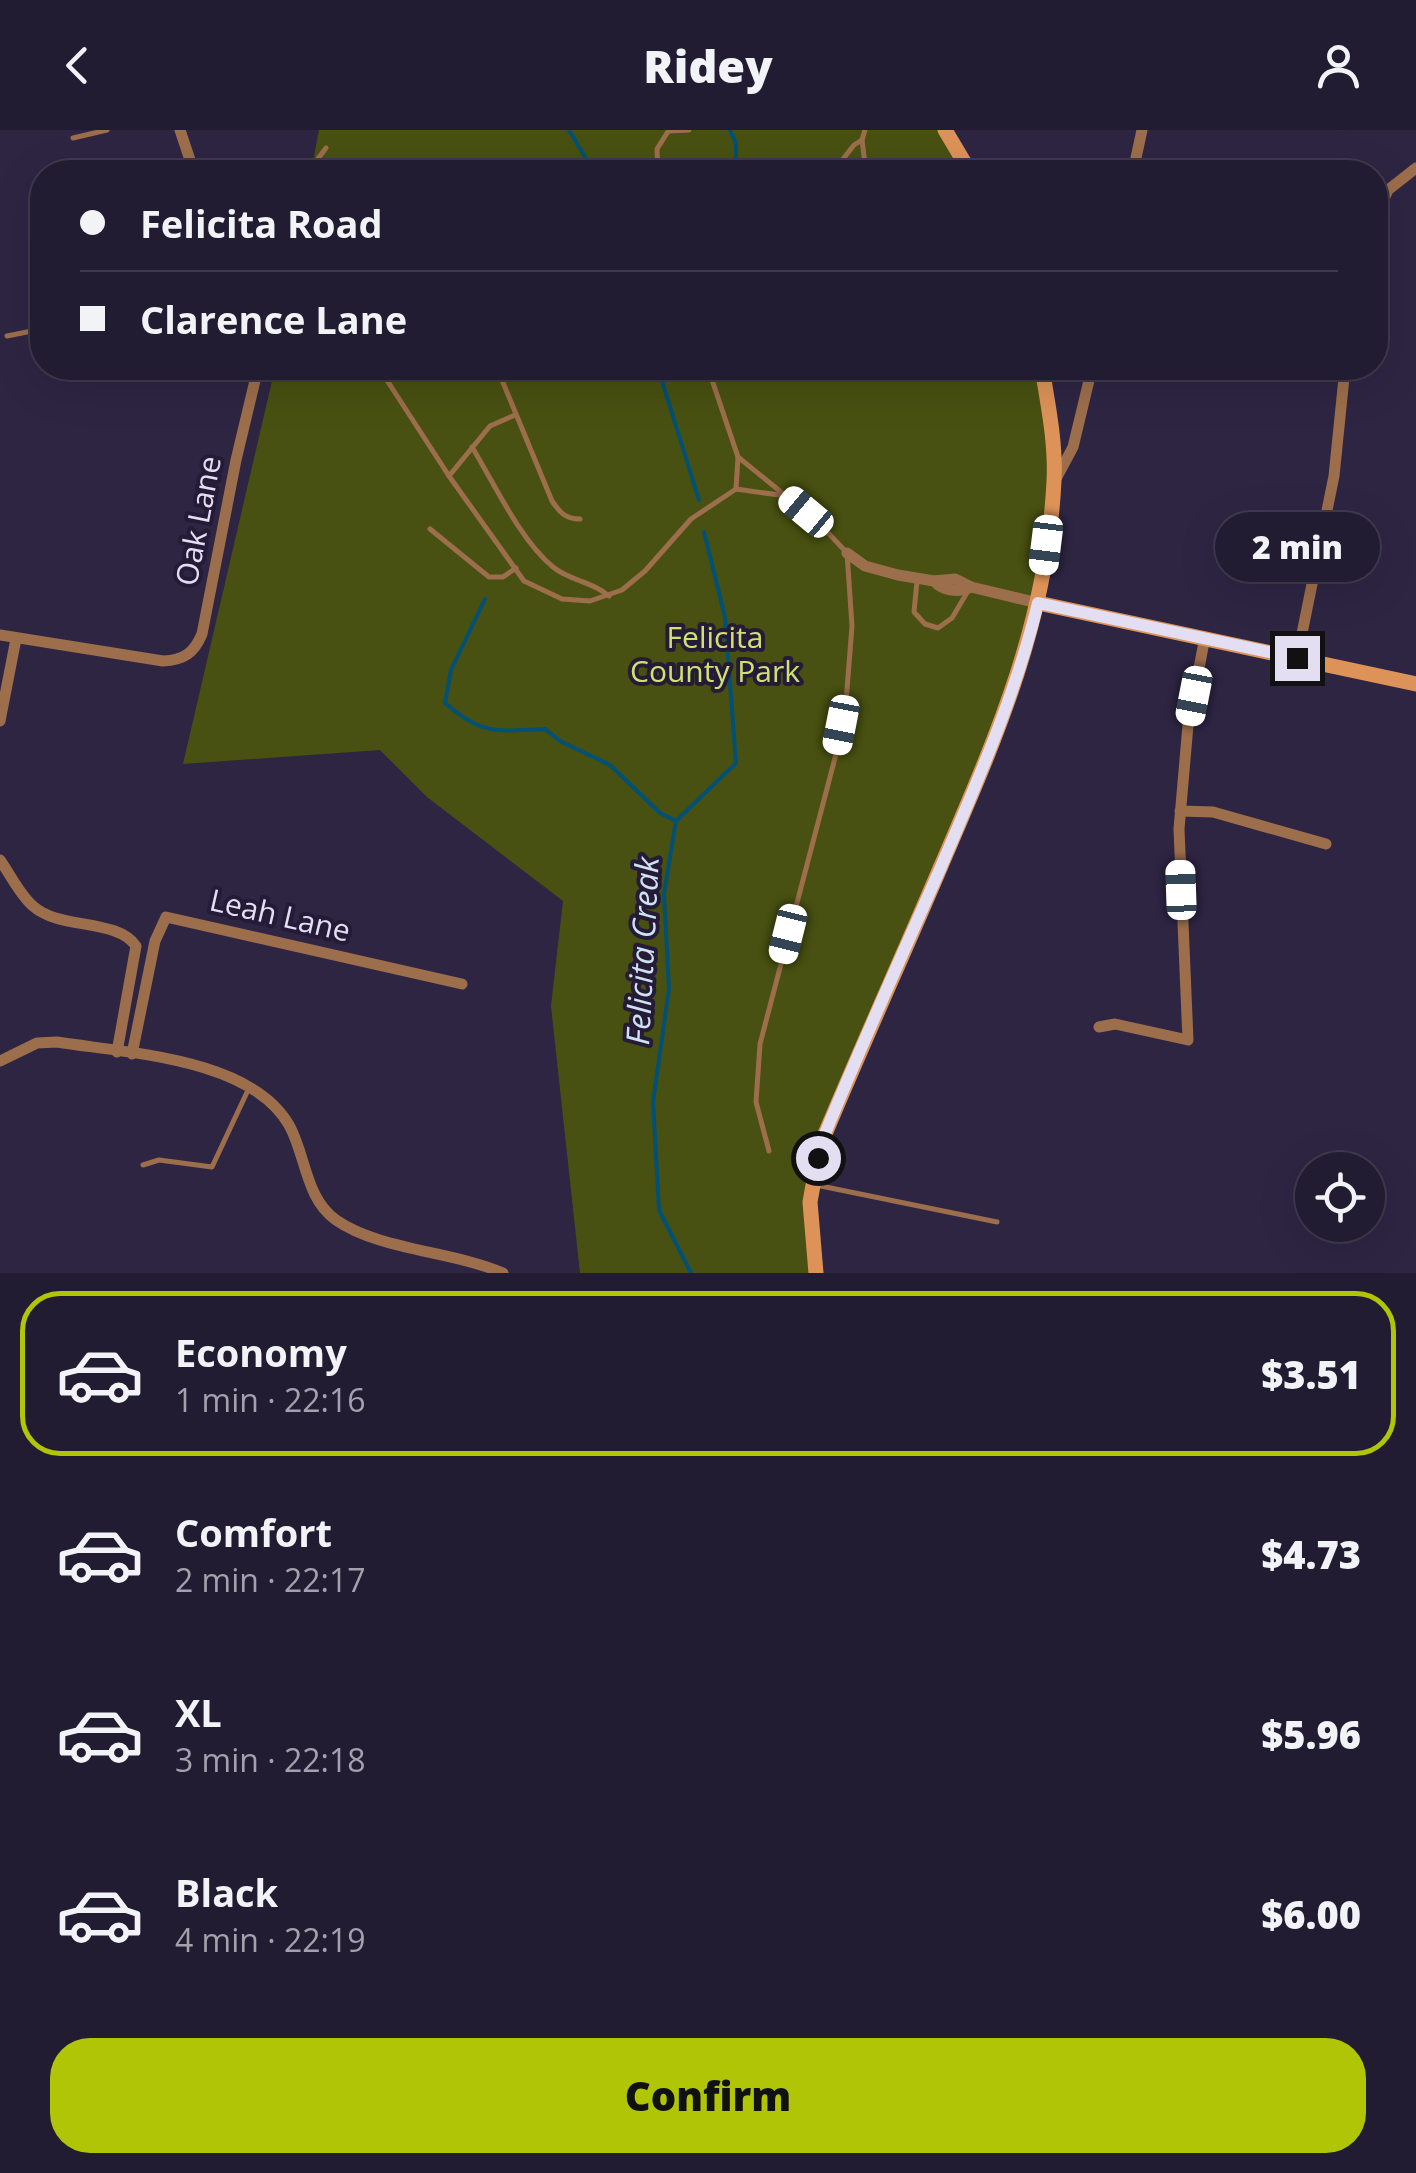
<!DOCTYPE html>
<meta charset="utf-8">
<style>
body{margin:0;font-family:"Open Sans",sans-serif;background:#2a253a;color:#f1f3f6;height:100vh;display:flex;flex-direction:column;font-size:38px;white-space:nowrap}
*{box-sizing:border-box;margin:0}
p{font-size:32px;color:#a2a1ac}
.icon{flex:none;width:55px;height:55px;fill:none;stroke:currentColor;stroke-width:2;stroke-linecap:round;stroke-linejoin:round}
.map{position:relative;height:1143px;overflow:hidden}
.details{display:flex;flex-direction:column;background:#221c32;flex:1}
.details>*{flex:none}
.banner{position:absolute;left:30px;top:30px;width:1358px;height:220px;border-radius:40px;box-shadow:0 10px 40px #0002,0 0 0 2px #3f3a4d;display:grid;align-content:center;height:220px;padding:0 50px;background:#221c32}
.tools{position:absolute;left:1295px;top:1022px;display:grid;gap:20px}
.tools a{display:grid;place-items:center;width:90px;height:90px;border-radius:50%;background:#221c32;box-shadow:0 10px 40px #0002,0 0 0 2px #3f3a4d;font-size:50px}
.end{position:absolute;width:45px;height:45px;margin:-22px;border:12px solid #e4def2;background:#111;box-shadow:0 0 0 5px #111}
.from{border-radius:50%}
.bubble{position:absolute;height:70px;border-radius:35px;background:#221c32;box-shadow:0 10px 40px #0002,0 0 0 2px #3f3a4d;font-size:32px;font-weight:800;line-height:70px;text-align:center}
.car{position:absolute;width:30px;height:60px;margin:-30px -15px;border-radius:12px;box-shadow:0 0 8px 2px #0007;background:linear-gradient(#fff 24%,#345 0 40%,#fff 0 76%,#345 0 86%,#fff 0)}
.banner b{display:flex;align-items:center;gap:35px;height:95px;font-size:38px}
.banner b+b{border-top:2px solid #3f3a4d}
.banner i{width:25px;height:25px;background:#f1f3f6}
ul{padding:18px 0 0;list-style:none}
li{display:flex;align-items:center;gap:30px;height:165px;margin:0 20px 15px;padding:0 30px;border:5px solid transparent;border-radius:40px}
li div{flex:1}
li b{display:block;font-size:38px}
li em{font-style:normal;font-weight:800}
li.current{border-color:#afc505}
li>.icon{width:90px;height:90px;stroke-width:1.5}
.action{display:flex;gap:20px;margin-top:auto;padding:20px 50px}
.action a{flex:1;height:115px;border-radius:40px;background:#afc505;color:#111;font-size:40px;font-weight:800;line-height:115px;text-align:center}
header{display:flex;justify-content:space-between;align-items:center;height:130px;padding:0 50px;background:#221c32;font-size:45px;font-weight:800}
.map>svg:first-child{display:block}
.green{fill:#485111}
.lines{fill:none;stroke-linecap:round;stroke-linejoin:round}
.stream{stroke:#015075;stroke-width:4}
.lane{stroke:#9d6e4b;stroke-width:5}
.street{stroke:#9d6e4b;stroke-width:11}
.secondary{stroke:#dd9358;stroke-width:15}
.route{stroke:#e4def2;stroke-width:12}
.labels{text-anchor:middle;stroke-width:8;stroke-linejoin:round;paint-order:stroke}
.street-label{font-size:30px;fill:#e4def2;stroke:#251b38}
.park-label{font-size:30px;fill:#cee26f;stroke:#251b38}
.water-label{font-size:32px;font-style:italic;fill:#cee2ef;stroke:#251b38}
</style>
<header><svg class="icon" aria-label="back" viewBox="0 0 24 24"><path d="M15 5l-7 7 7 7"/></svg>Ridey<svg class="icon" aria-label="person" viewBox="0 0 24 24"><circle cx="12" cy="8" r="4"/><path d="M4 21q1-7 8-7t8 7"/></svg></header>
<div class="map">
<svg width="1416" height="1143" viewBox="0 0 1416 1143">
<rect width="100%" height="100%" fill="#2e2543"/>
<g class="green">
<polygon points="319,0 945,0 970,42 311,42"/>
<polygon points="275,238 1042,238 1053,325 1025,528 820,1016 810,1072 816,1143 580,1143 551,876 563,771 427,667 380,620 183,634"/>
</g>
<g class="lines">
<g class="stream">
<polyline points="569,0 594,42"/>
<polyline points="699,42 726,37 736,28 736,13 730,0"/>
<polyline points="658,238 699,370"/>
<path d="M485,469L451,540L445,573C483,606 497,601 545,599L560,611L610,635L660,683L676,691"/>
<polyline points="691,1143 659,1080 653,972 669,859 664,764 676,691 736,633 725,487 704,402"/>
</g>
<g class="lane">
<polyline points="669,1 689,0"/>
<polyline points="73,8 107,0"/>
<polyline points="862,10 866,42"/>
<polyline points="101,42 118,32 161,42"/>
<polyline points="314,42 317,30 326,18"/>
<polyline points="658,42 657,19 669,0"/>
<polyline points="833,42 854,15 862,10 865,0"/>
<polyline points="7,206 42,199"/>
<polyline points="379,238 449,346 524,451 562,469 590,471 622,460 645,441 691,389 736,359 786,366"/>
<path d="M497,238L552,371C560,383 566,389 580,389"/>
<polyline points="708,238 738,327 736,359"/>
<path d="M472,317C494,353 520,410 553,437C570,451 592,451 609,466"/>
<polyline points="738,327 818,392 847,423 852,496 846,572 835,628 760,914 756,972 769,1021"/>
<polyline points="449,346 490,296 515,285"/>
<polyline points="430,399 489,447 503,447 516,438"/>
<polyline points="917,451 914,482 925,494 938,498 952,488 968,461"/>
<polyline points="143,1035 159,1030 212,1037 249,958"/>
<polyline points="816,1055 997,1092"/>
</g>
<g class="street">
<polyline points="180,0 194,42"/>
<polyline points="1133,42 1142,0"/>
<polyline points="1375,89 1388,60 1416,38"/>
<polyline points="1057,347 1073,317 1092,238"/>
<polyline points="847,423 865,436 898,445 934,451 955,449 971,457 1038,473"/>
<path d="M934,451C943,461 958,463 971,457"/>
<path d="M0,505L163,531C184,530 194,523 202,504L236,330L258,238"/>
<polyline points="1297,528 1334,346 1345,238"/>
<polyline points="0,591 16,509"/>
<polyline points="1180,681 1213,682 1326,714"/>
<path d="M0,730C10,744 20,765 33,776C59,800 117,788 136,816L117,922"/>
<polyline points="1099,897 1115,894 1188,910 1179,699 1188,595 1205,507"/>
<polyline points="132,924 155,811 166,787 462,854"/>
<path d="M0,931L37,913L57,912C126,923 251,928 289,995C306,1025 305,1068 336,1090C379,1120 452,1121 503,1143"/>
</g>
<g class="secondary">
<polyline points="945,0 970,42"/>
<polyline points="1038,473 1416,554"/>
<path d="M816,1143L810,1072L820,1016C859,922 901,830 941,736C996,608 1047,493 1054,351C1056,313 1048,275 1042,238"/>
</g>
</g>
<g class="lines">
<path class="route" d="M818,1028L820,1016C858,922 900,830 941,737C978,650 1016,564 1038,473L1297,528"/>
</g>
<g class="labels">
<g class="street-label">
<text transform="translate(199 391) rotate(-79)" y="10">Oak Lane</text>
<text transform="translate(280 786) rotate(13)" y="10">Leah Lane</text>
</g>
<g class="park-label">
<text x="715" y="518">Felicita<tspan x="715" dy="34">County Park</tspan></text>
</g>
<g class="water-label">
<text transform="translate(643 821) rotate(-87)" y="11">Felicita Creak</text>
</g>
</g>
</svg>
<div class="tools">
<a><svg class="icon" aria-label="locate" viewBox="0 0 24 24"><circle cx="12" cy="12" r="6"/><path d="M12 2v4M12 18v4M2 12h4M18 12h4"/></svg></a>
</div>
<i class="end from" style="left:818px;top:1028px"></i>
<i class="end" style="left:1297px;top:528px"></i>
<div class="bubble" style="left:1215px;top:382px;width:165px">2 min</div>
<i class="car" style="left:806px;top:382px;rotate:310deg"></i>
<i class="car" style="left:1046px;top:415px;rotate:187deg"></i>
<i class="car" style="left:1194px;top:566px;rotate:191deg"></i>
<i class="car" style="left:841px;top:595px;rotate:191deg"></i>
<i class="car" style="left:1181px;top:760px;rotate:358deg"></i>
<i class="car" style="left:788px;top:804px;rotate:194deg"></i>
<div class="banner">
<b><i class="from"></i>Felicita Road</b>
<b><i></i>Clarence Lane</b>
</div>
</div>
<section class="details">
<ul>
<li class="current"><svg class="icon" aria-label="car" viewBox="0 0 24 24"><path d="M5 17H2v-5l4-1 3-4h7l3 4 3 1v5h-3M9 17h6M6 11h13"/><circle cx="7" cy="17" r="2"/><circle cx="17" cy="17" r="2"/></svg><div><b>Economy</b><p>1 min · 22:16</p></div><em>$3.51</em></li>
<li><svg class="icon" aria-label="car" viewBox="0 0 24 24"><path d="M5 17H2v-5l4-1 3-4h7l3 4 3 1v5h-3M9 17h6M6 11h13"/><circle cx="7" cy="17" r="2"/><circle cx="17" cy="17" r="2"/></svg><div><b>Comfort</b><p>2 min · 22:17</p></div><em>$4.73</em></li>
<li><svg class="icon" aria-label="car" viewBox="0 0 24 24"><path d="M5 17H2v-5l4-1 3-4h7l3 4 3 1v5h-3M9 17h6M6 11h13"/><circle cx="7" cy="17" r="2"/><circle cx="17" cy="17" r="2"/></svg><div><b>XL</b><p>3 min · 22:18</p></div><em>$5.96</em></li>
<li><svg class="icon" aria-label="car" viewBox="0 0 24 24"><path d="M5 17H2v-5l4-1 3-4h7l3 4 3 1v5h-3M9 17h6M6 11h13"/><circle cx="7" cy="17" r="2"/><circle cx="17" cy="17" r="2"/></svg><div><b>Black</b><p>4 min · 22:19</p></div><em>$6.00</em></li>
</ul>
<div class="action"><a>Confirm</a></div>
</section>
